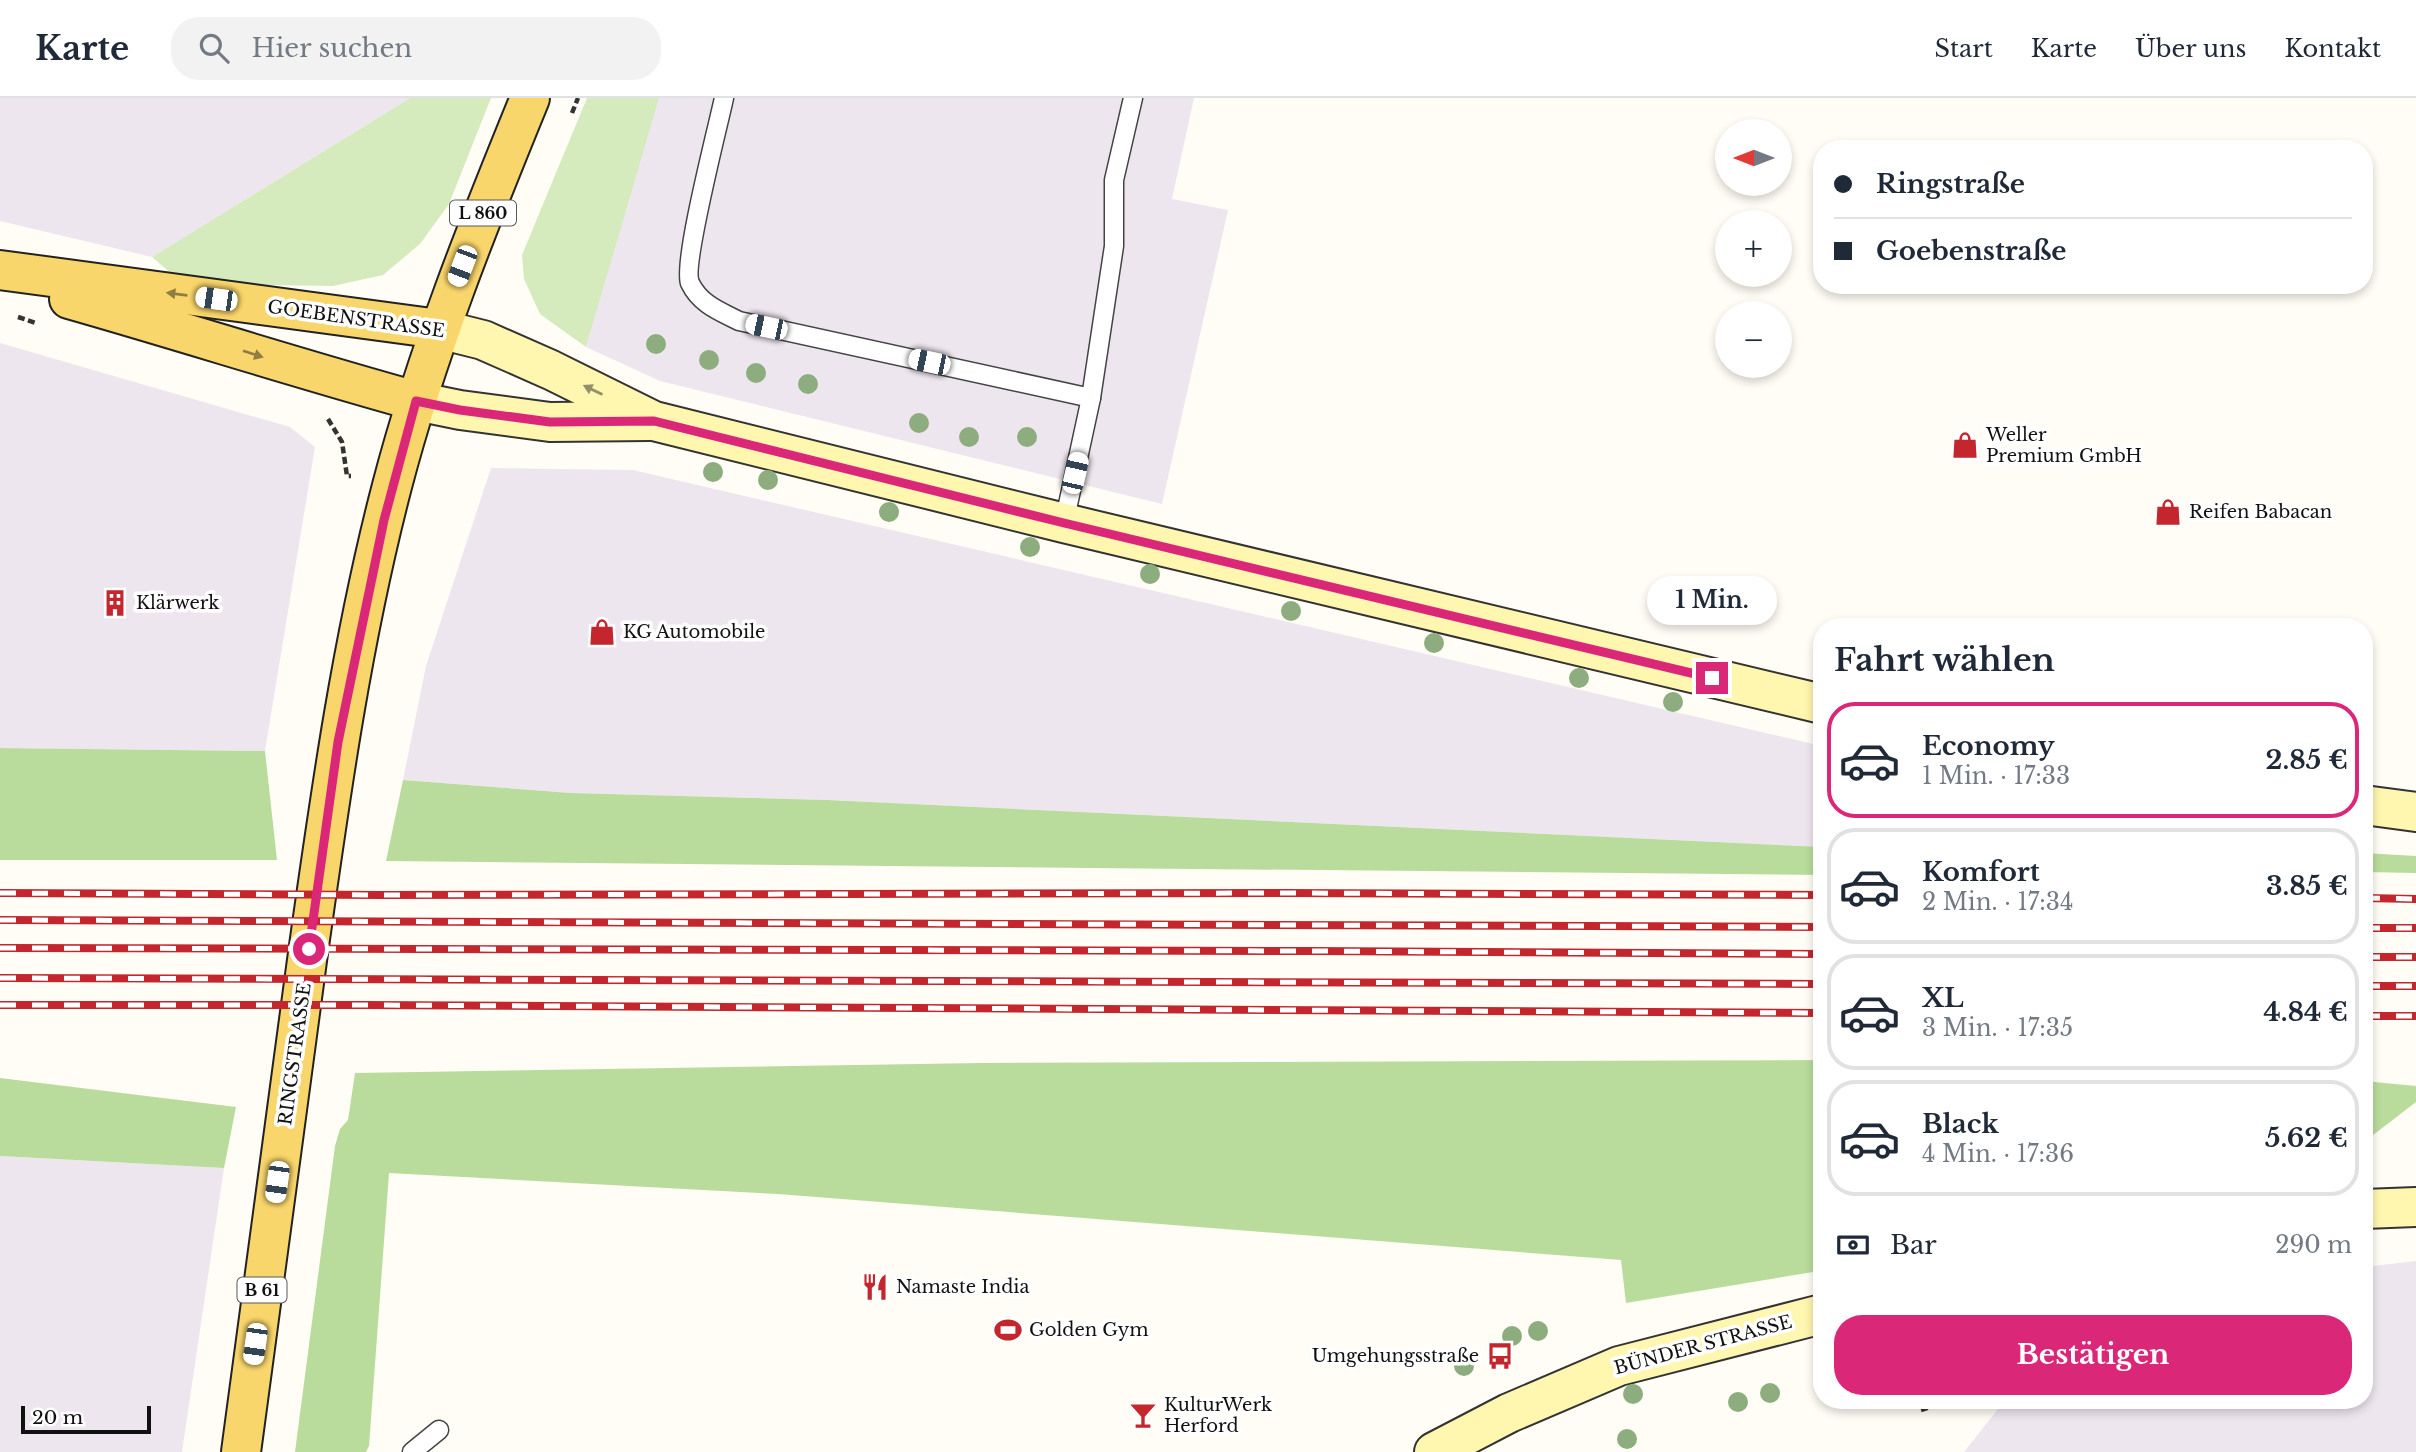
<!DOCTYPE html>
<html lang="de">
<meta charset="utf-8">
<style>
body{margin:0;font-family:"Libre Baskerville",serif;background:#f2f2f3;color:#1f2937;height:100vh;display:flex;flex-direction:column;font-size:26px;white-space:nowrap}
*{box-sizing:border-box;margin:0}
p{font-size:23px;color:#747a83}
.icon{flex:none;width:38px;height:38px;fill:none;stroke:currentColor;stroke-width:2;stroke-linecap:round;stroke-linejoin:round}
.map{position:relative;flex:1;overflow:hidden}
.side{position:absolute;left:1813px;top:520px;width:560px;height:791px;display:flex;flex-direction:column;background:#fff;border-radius:28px;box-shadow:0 4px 10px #0003}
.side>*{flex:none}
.hud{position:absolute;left:1813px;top:42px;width:560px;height:154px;border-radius:28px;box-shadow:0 4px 10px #0003;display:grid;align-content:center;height:154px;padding:0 21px;background:#fff}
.needle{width:46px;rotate:270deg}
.tools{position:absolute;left:1715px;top:21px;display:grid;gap:14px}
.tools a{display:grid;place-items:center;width:77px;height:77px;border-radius:50%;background:#fff;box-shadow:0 4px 10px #0003;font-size:35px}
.scale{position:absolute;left:21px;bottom:18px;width:130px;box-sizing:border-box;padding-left:7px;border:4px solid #111;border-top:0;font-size:19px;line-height:24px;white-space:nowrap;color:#111;-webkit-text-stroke:5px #fff;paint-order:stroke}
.end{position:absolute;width:32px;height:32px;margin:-16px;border:9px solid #db2777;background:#fff;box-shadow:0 0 0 4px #fff}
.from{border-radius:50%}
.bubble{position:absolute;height:49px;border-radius:24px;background:#fff;box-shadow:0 4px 10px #0003;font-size:23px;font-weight:800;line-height:49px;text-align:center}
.car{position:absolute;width:21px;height:42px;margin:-21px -10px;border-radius:9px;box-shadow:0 0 5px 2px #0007;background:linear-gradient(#fff 24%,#345 0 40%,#fff 0 76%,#345 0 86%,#fff 0)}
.hud b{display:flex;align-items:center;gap:24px;height:66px;font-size:26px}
.hud b+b{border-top:2px solid #e0e1e3}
.hud i{width:18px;height:18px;background:#1f2937}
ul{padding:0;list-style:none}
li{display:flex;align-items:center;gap:21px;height:116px;margin:0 14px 10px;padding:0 7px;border:4px solid #e0e1e3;border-radius:28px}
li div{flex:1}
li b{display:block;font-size:26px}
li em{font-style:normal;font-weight:800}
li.current{border-color:#db2777}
li>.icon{width:63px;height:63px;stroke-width:1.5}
h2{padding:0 21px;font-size:32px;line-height:84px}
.pay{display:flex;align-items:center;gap:18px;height:77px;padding:0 21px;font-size:26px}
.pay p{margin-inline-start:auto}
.primary-button{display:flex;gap:14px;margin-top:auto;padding:14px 21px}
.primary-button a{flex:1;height:80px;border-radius:28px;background:#db2777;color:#fff;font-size:28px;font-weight:800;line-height:80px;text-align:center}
header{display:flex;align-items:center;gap:42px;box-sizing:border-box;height:98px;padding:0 35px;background:#fff;border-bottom:2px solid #e0e1e3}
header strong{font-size:33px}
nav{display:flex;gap:38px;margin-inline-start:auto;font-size:24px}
.search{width:490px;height:63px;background:#f2f2f3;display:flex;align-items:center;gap:18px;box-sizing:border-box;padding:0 24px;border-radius:28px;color:#747a83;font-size:26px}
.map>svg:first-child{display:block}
.industrial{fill:#eee6ef}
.green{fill:#d5ebbd}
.forest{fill:#b9dc9c}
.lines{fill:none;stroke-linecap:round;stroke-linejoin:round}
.lane-casing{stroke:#444;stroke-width:21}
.secondary-casing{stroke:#333;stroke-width:42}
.primary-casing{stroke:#222;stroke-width:42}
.path{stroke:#333;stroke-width:4.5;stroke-dasharray:7 3.5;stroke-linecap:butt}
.lane{stroke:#fff;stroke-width:18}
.secondary{stroke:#fff6b0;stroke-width:38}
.primary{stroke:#f9d66b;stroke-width:38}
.rail-casing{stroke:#c4262e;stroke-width:8}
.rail{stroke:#fff;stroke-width:5;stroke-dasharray:16;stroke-linecap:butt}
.tree{fill:#8dad7f}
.oneway{fill:#917d42}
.oneway2{fill:#948f68}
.route{stroke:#db2777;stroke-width:9}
.labels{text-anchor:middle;stroke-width:7;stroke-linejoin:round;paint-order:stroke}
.shield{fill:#fff;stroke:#585858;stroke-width:2}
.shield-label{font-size:16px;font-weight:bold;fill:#111}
.street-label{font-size:18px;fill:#111;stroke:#fff}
.poi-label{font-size:18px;fill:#111;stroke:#fff;text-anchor:start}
</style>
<header>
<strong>Karte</strong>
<div class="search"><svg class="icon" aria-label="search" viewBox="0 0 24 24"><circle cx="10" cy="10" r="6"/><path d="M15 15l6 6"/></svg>Hier suchen</div>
<nav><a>Start</a><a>Karte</a><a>Über uns</a><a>Kontakt</a></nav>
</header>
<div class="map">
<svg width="2416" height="1354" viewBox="0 0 2416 1354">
<rect width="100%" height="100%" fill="#fffdf5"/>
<g class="industrial">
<polygon points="0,0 410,0 152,159 0,123"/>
<polygon points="657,0 1194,0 1172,101 1228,112 1162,406 660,283 586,249"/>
<polygon points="0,245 290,329 315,349 265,653 0,650"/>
<polygon points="491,370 633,372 1822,648 1822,749 827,702 571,695 403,682 426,568"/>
<polygon points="0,1058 224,1070 182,1354 0,1354"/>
<polygon points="2416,1163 2416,1354 1964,1354 2005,1302 2364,1302 2364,1169"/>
</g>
<g class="green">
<polygon points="410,0 491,0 449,106 420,146 383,177 333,188 265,187 173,177 152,159"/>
<polygon points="587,0 659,0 586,249 540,216 524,181 522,157"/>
</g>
<g class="forest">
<polygon points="0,650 265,653 277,762 0,762"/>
<polygon points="403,682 571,695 827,702 1822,749 1822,777 386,763"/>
<polygon points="2364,755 2416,758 2416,775 2364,774"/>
<polygon points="1822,962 1822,1170 1813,1174 1626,1205 1621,1162 778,1096 389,1075 369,1348 366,1354 295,1354 335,1048 340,1031 348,1022 355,975 980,965"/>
<polygon points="0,980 236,1009 224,1070 0,1058"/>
<polygon points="2364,983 2416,988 2416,1004 2364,1044"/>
</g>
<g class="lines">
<defs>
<g id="lane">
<path d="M724,0C718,28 682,167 690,185C700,206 719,213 739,223L1091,300"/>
<polyline points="1064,425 1091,300 1114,148 1114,82 1133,0"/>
<polyline points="412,1354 439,1332"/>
</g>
<g id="secondary">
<polyline points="439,231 483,242 551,272 654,323 1064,425 1822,606"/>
<polyline points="416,303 460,312 550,324 649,323"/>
<polyline points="2364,707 2416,714"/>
<polyline points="2364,1111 2416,1109"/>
<polyline points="1434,1354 1509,1315 1619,1268 1822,1216"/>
</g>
<g id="primary">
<polyline points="0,172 439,231"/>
<path d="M69,201C185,234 300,271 416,303"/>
<path d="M241,1354C263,1188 286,1022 308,855C330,699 352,541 392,388C427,254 478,127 530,0"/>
</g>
</defs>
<use href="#lane" class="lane-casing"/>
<use href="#secondary" class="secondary-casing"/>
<use href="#primary" class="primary-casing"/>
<g class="path">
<polyline points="572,15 578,0"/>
<polyline points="18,219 36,225"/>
<polyline points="328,321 342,344 347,378 351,378"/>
<polyline points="1921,1312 1952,1302"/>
</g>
<use href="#lane" class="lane"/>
<use href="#secondary" class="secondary"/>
<use href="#primary" class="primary"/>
<defs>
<g id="rail">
<polyline points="0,795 381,797 1284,795 1822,797"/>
<polyline points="2364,800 2416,801"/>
<polyline points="0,822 1822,829"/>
<polyline points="2364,830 2416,830"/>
<polyline points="0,850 1311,853 1822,856"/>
<polyline points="2364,859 2416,859"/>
<polyline points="0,880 1822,886"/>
<polyline points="2364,888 2416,888"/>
<polyline points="0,907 365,907 1822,915"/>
<polyline points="2364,918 2416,918"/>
</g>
</defs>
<use href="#rail" class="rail-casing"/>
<use href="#rail" class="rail"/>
</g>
<g class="tree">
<circle cx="656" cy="246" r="10"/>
<circle cx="709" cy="262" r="10"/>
<circle cx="756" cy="275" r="10"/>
<circle cx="808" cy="286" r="10"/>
<circle cx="919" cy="325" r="10"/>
<circle cx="969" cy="339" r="10"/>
<circle cx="1027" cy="339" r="10"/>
<circle cx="713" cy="374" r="10"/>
<circle cx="768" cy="382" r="10"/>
<circle cx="889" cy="414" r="10"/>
<circle cx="1030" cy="449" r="10"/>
<circle cx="1150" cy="476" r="10"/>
<circle cx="1291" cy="513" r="10"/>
<circle cx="1434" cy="545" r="10"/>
<circle cx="1579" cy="580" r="10"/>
<circle cx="1673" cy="604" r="10"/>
<circle cx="1538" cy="1233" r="10"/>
<circle cx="1512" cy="1238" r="10"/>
<circle cx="1464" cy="1268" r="10"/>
<circle cx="1770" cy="1295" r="10"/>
<circle cx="1633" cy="1296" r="10"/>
<circle cx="1738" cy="1304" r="10"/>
<circle cx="1627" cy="1341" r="10"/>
</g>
<defs><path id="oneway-solid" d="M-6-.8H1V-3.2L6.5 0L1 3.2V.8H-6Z" transform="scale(1.75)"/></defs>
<g class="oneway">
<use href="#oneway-solid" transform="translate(177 196) rotate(-173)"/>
<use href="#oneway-solid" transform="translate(253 256) rotate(18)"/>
</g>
<use class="oneway2" href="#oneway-solid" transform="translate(593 292) rotate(-154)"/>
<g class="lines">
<polyline class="route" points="309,851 338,644 384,422 416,303 460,312 550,324 654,323 1064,425 1712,580"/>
</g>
<defs>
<symbol id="shop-bare" viewBox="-9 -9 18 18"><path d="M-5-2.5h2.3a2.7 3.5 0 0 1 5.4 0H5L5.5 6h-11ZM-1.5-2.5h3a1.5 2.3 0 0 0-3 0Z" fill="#c4262e" stroke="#fff" stroke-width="2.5" paint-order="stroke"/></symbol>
<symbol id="building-bare" viewBox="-9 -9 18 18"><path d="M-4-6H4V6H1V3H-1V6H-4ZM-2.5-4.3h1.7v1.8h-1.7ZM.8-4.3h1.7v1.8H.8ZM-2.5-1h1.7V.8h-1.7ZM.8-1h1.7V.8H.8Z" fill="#c4262e" stroke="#fff" stroke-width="2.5" paint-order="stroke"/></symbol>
<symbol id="restaurant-bare" viewBox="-9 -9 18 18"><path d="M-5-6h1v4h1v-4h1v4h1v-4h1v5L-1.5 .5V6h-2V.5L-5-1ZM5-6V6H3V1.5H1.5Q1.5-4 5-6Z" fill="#c4262e" stroke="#fff" stroke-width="2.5" paint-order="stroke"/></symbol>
<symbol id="stadium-bare" viewBox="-9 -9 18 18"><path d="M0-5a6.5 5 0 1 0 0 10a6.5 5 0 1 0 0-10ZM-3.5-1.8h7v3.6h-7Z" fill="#c4262e" stroke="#fff" stroke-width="2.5" paint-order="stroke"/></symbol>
<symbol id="bus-bare" viewBox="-9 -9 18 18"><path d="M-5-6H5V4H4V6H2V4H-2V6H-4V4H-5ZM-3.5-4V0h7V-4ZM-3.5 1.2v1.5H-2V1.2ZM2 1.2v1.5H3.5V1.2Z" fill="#c4262e" stroke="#fff" stroke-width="2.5" paint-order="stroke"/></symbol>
<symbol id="bar-bare" viewBox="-9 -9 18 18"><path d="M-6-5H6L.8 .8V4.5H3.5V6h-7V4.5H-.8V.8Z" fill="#c4262e" stroke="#fff" stroke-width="2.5" paint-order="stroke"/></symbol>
</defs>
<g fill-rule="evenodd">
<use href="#shop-bare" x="1946" y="328" width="38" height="38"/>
<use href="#shop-bare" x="2149" y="395" width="38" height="38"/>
<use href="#building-bare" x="96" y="486" width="38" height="38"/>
<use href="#shop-bare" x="583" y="515" width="38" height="38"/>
<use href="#restaurant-bare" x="856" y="1170" width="38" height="38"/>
<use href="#stadium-bare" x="989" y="1213" width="38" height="38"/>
<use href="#bus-bare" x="1481" y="1239" width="38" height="38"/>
<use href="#bar-bare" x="1124" y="1298" width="38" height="38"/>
</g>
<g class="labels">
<g class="shield">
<rect x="450" y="102.5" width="66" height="25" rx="5"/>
<rect x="237.5" y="1179.5" width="49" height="25" rx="5"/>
</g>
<g class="shield-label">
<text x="483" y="121">L 860</text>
<text x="262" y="1198">B 61</text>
</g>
<g class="street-label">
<text transform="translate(356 221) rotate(8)" y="6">GOEBENSTRASSE</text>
<text transform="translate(295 956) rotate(-82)" y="6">RINGSTRASSE</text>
<text transform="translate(1703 1247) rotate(-15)" y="6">BÜNDER STRASSE</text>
</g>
<g class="poi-label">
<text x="1986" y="343">Weller<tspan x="1986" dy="21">Premium GmbH</tspan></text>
<text x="2189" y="420">Reifen Babacan</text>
<text x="136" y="511">Klärwerk</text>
<text x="623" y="540">KG Automobile</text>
<text x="896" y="1195">Namaste India</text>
<text x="1029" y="1238">Golden Gym</text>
<text x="1479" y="1264" text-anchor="end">Umgehungsstraße</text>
<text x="1164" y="1313">KulturWerk<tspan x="1164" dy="21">Herford</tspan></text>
</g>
</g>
</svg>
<div class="tools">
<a><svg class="needle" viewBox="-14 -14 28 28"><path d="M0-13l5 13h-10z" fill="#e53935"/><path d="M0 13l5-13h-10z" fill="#747a83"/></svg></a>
<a>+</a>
<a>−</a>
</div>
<div class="scale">20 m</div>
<i class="end from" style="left:309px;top:851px"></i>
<i class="end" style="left:1712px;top:580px"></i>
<div class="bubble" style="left:1647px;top:478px;width:130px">1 Min.</div>
<i class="car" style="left:462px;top:168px;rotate:201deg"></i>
<i class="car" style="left:216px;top:201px;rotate:278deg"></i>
<i class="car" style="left:766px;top:229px;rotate:282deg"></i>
<i class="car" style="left:929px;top:264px;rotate:282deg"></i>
<i class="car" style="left:1075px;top:375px;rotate:13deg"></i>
<i class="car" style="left:277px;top:1084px;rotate:188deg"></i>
<i class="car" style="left:255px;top:1246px;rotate:188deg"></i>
<div class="hud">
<b><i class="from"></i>Ringstraße</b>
<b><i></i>Goebenstraße</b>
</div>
<section class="side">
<h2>Fahrt wählen</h2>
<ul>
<li class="current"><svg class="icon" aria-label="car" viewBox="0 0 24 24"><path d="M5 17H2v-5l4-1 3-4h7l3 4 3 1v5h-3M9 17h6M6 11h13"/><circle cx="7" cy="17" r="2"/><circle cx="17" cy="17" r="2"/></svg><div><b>Economy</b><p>1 Min. · 17:33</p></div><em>2.85 €</em></li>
<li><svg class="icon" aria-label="car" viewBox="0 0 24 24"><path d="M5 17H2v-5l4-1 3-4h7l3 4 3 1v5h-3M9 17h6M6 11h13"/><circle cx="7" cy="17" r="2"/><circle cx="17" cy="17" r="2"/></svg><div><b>Komfort</b><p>2 Min. · 17:34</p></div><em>3.85 €</em></li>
<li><svg class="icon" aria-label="car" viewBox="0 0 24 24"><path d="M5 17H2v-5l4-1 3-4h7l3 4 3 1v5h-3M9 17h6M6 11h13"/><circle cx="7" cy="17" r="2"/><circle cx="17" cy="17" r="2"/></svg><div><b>XL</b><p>3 Min. · 17:35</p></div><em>4.84 €</em></li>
<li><svg class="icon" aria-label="car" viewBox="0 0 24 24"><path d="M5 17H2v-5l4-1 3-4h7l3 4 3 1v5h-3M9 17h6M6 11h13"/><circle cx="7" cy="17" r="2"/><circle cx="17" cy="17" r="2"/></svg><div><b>Black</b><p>4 Min. · 17:36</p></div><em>5.62 €</em></li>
</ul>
<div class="pay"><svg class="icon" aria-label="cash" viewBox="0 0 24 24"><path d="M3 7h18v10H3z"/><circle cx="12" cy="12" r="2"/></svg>Bar<p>290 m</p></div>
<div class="primary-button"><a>Bestätigen</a></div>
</section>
</div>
